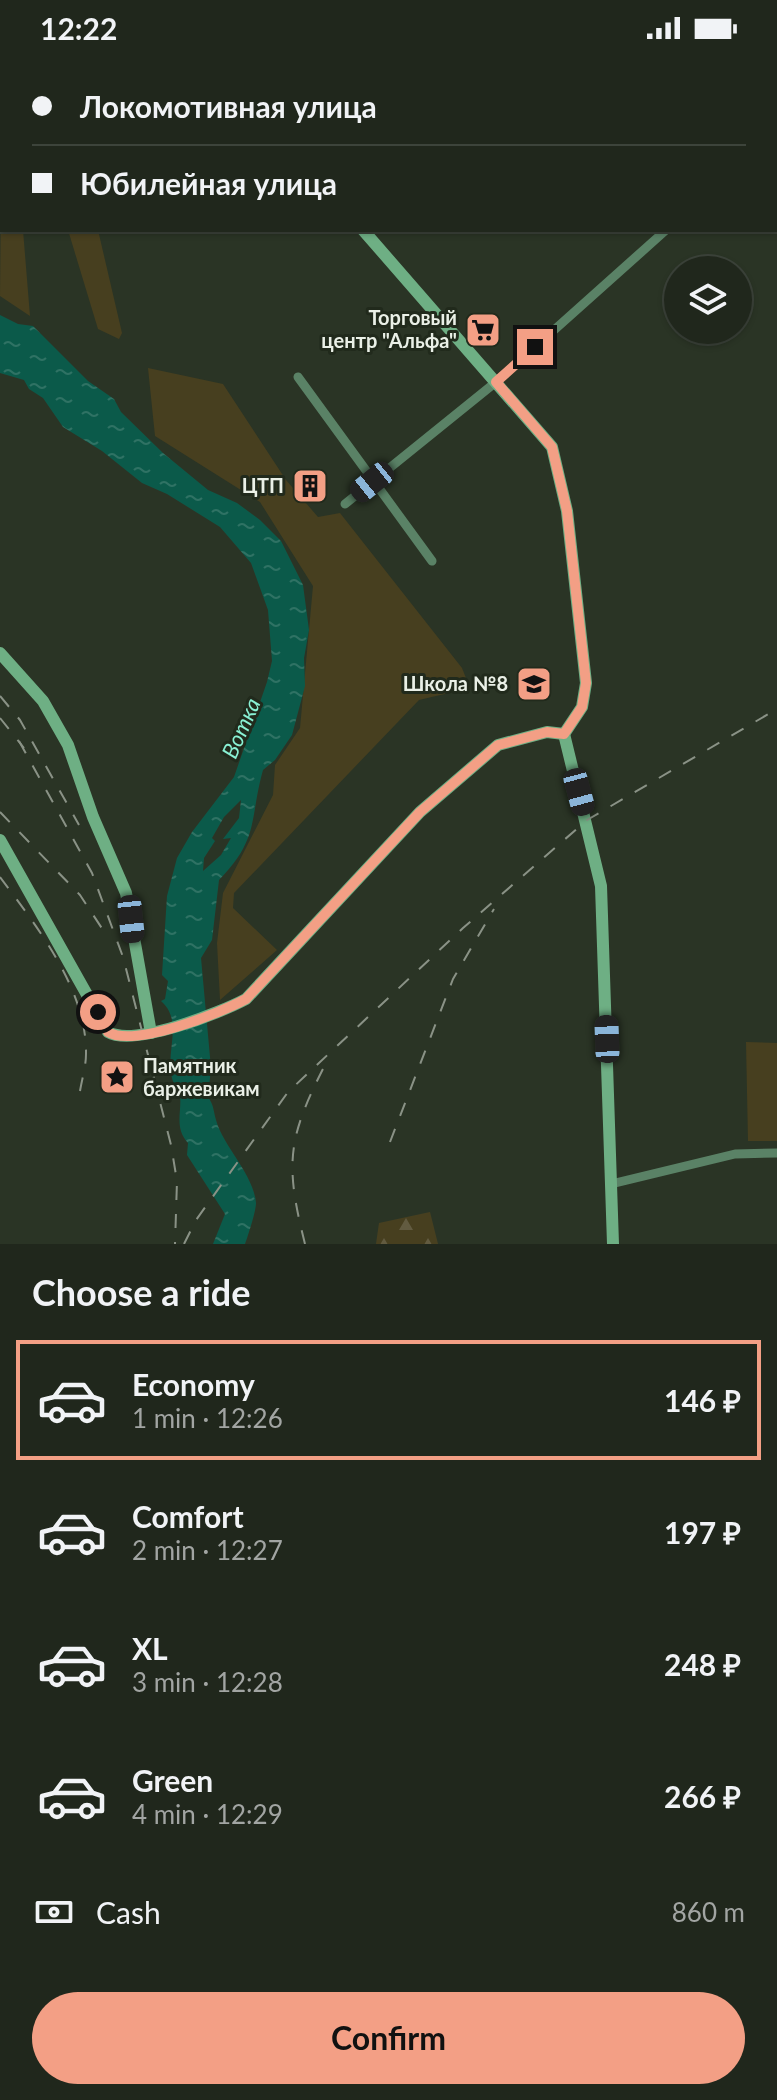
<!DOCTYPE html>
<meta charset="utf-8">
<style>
body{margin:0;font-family:Lato,sans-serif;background:#2d3329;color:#f1f3f6;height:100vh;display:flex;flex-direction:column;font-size:30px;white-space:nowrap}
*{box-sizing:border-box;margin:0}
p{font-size:26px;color:#a2a5a3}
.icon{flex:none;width:44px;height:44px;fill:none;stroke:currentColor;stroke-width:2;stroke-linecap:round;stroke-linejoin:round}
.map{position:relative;height:1188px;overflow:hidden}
.details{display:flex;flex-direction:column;background:#20271c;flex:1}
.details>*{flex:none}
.guide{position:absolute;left:0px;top:0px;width:778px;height:176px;box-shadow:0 2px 6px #0004,0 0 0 2px #3d443b;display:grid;align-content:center;height:176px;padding:0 32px;background:#20271c}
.tools{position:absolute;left:664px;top:200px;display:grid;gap:16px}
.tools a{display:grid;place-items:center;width:88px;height:88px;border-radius:50%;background:#20271c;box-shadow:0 2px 6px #0004,0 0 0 2px #3d443b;font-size:40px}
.end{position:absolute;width:36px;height:36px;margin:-18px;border:10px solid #f39f85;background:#111;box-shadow:0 0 0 4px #111}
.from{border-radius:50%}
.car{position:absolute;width:24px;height:48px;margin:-24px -12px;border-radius:10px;box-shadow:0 0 6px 2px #0007;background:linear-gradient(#222 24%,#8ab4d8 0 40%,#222 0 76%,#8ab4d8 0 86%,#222 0)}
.guide b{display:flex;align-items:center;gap:28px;height:76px;font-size:30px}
.guide b+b{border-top:2px solid #3d443b}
.guide i{width:20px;height:20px;background:#f1f3f6}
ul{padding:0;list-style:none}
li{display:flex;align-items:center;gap:24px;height:120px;margin:0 16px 12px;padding:0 16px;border:4px solid transparent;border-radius:0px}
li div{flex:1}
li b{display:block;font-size:30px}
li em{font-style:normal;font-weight:700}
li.on{border-color:#f39f85}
li>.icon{width:72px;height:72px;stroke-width:1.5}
h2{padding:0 32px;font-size:36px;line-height:96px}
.pay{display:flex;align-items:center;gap:20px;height:88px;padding:0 32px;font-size:30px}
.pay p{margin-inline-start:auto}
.action{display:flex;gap:16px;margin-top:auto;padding:16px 32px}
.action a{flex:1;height:92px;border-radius:48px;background:#f39f85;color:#111;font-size:32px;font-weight:700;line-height:92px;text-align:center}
.status{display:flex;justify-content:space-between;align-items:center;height:56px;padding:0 40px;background:#20271c;direction:ltr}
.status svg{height:22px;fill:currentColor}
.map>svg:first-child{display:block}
.green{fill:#473f1f}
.forest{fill:url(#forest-firs)}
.water{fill:url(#water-ripples);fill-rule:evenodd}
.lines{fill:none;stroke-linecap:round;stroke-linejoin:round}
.street{stroke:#5a8266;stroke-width:9}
.secondary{stroke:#6eaf84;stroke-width:12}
.rail{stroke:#8a9286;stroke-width:2;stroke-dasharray:14 14;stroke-linecap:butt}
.route{stroke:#f39f85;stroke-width:10}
.labels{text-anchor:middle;stroke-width:6;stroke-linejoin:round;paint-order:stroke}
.poi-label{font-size:20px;font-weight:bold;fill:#eaf0e7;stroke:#212a1c;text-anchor:end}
.water-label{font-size:22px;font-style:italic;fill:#89f1d4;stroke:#212a1c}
</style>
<div class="status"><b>12:22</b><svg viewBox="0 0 49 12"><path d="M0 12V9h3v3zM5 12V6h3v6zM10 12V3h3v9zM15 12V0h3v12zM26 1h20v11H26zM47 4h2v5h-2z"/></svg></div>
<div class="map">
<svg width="777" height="1188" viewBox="0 0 777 1188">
<defs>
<pattern id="forest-firs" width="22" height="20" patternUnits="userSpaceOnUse" patternTransform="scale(2)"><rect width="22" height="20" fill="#473f1f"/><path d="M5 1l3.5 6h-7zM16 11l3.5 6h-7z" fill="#625b40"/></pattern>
<pattern id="water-ripples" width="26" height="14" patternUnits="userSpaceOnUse" patternTransform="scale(2)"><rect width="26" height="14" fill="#0b5a4a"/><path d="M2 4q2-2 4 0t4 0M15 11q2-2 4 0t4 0" fill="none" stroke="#2f7264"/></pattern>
</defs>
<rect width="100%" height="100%" fill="#2a3425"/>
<g class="green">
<polygon points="2,30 2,174 23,174 30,260 0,240"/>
<polygon points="68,174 98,174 122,277 119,283 98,273"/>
<polygon points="148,312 223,328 286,424 318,461 340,457 462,612 470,632 419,644 234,837 233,852 277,894 220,944 217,887 223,837 273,739 275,709 300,672 313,530 260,446 155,380"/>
<polygon points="746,986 777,987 777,1085 748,1085"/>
</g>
<polygon class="forest" points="430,1156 438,1188 376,1188 379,1167"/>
<path class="water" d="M0,259L18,268L33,270L88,325L114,343L121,356L163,397L208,434L237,447L260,464L281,485L303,529L309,574L304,602L305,630L292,679L275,704L263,714C249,764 260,782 219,824L212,884L201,902L211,1012L208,1041C214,1050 213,1053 216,1064C223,1090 254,1119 256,1147C256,1155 248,1180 245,1188H213L225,1158L187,1099L188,1087C174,1072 182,1056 180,1039C179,1033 173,1028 172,1022C165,995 184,965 161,945L165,943L168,925L162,919L167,840L177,802L192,776L234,721L267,626L272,605L268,554L251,507L220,471L167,438L142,427L102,395L63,371L43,342L29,333L24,324L0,317ZM241,744L239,762L223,783L231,782L221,799L203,815L204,802L215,785L212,782L224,761Z"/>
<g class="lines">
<g class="street">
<polyline points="776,126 777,125"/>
<polyline points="298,321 432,505"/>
<polyline points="345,448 496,326 666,174"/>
<polyline points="611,1128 735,1098 777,1097"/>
</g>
<g class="secondary">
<polyline points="208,0 210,2"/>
<polyline points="359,2 361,0"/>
<polyline points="363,174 552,391 567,455 586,627 582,651 564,678"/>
<polyline points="0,597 43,645 68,689 93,761 126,837 151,977"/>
<polyline points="564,678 601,830 613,1188"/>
<path d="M0,784L108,976C134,991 220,957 246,943L420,756L498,689L547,676L564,678"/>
</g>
<g class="rail">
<polyline points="0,12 2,10"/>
<polyline points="0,640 20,664 79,769"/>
<polyline points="0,662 24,692"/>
<polyline points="19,685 92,817 123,901 171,1089 177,1125 175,1188"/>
<polyline points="0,756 80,839 107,880"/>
<path d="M0,821C37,871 87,933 86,998C86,1010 82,1023 80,1035"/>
<polyline points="390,1086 453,923 494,853"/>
<polyline points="184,1188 196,1164 288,1036 463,872 587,764 777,653"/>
<path d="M305,1188C284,1105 288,1081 327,1005"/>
</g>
</g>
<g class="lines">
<path class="route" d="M98,956L108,976C134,992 220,957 246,943L420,756L498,689L547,676L564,678L582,651L586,627L567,455L552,391L496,326L535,291"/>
</g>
<defs>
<symbol id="supermarket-square" viewBox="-11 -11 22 22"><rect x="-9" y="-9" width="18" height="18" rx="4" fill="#f39f85" stroke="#212a1c"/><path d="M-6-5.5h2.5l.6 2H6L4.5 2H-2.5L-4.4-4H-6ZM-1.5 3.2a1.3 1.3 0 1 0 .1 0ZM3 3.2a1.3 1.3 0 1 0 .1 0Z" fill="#111"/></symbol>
<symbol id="building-square" viewBox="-11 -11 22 22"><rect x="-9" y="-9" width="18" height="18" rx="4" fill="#f39f85" stroke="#212a1c"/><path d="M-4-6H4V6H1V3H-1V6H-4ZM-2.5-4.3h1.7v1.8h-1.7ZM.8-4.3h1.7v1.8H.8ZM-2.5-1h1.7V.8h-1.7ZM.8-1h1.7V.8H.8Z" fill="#111"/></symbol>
<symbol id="school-square" viewBox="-11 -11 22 22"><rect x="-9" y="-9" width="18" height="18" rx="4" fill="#f39f85" stroke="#212a1c"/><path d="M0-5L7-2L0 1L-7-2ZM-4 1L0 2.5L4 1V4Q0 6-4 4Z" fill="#111"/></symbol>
<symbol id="sight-square" viewBox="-11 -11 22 22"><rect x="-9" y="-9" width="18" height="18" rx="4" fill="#f39f85" stroke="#212a1c"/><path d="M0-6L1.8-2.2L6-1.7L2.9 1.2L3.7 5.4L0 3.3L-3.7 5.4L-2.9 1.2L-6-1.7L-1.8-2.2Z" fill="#111"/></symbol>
</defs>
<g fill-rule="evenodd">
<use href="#supermarket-square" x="463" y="254" width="40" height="40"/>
<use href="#building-square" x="290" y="410" width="40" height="40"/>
<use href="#school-square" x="514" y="608" width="40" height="40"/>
<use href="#sight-square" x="97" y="1001" width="40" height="40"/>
</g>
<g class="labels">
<g class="poi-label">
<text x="457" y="269">Торговый<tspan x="457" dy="23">центр "Альфа"</tspan></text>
<text x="284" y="437">ЦТП</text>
<text x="508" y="635">Школа №8</text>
<text x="143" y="1017" text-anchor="start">Памятник<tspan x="143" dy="23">баржевикам</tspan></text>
</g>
<g class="water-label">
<text transform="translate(241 672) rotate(-66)" y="8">Вотка</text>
</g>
</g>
</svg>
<div class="tools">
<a><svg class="icon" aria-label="layers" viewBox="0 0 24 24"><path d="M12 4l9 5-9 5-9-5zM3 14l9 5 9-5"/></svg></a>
</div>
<i class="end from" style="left:98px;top:956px"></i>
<i class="end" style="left:535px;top:291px"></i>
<i class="car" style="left:372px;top:426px;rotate:231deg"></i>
<i class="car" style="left:579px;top:736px;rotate:165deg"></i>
<i class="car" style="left:131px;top:863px;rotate:174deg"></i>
<i class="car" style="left:607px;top:983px;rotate:358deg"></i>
<div class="guide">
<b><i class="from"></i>Локомотивная улица</b>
<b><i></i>Юбилейная улица</b>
</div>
</div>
<section class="details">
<h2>Choose a ride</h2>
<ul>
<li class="on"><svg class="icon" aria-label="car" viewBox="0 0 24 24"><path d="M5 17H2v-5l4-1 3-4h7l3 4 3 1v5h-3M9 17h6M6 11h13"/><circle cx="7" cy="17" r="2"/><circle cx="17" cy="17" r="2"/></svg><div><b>Economy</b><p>1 min · 12:26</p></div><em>146 ₽</em></li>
<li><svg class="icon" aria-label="car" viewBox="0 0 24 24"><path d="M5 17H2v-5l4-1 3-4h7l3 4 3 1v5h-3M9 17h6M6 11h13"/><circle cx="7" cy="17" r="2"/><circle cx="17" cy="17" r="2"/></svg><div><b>Comfort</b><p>2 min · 12:27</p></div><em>197 ₽</em></li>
<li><svg class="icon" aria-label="car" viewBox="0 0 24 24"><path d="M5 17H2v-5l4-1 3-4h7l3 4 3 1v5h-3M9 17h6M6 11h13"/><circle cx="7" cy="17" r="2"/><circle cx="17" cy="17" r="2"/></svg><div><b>XL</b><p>3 min · 12:28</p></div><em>248 ₽</em></li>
<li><svg class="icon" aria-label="car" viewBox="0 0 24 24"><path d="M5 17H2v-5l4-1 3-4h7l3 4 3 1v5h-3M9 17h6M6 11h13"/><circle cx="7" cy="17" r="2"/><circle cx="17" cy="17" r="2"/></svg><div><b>Green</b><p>4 min · 12:29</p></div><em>266 ₽</em></li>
</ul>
<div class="pay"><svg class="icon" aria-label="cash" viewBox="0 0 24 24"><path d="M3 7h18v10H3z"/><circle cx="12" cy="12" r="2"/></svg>Cash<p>860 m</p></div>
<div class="action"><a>Confirm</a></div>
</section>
